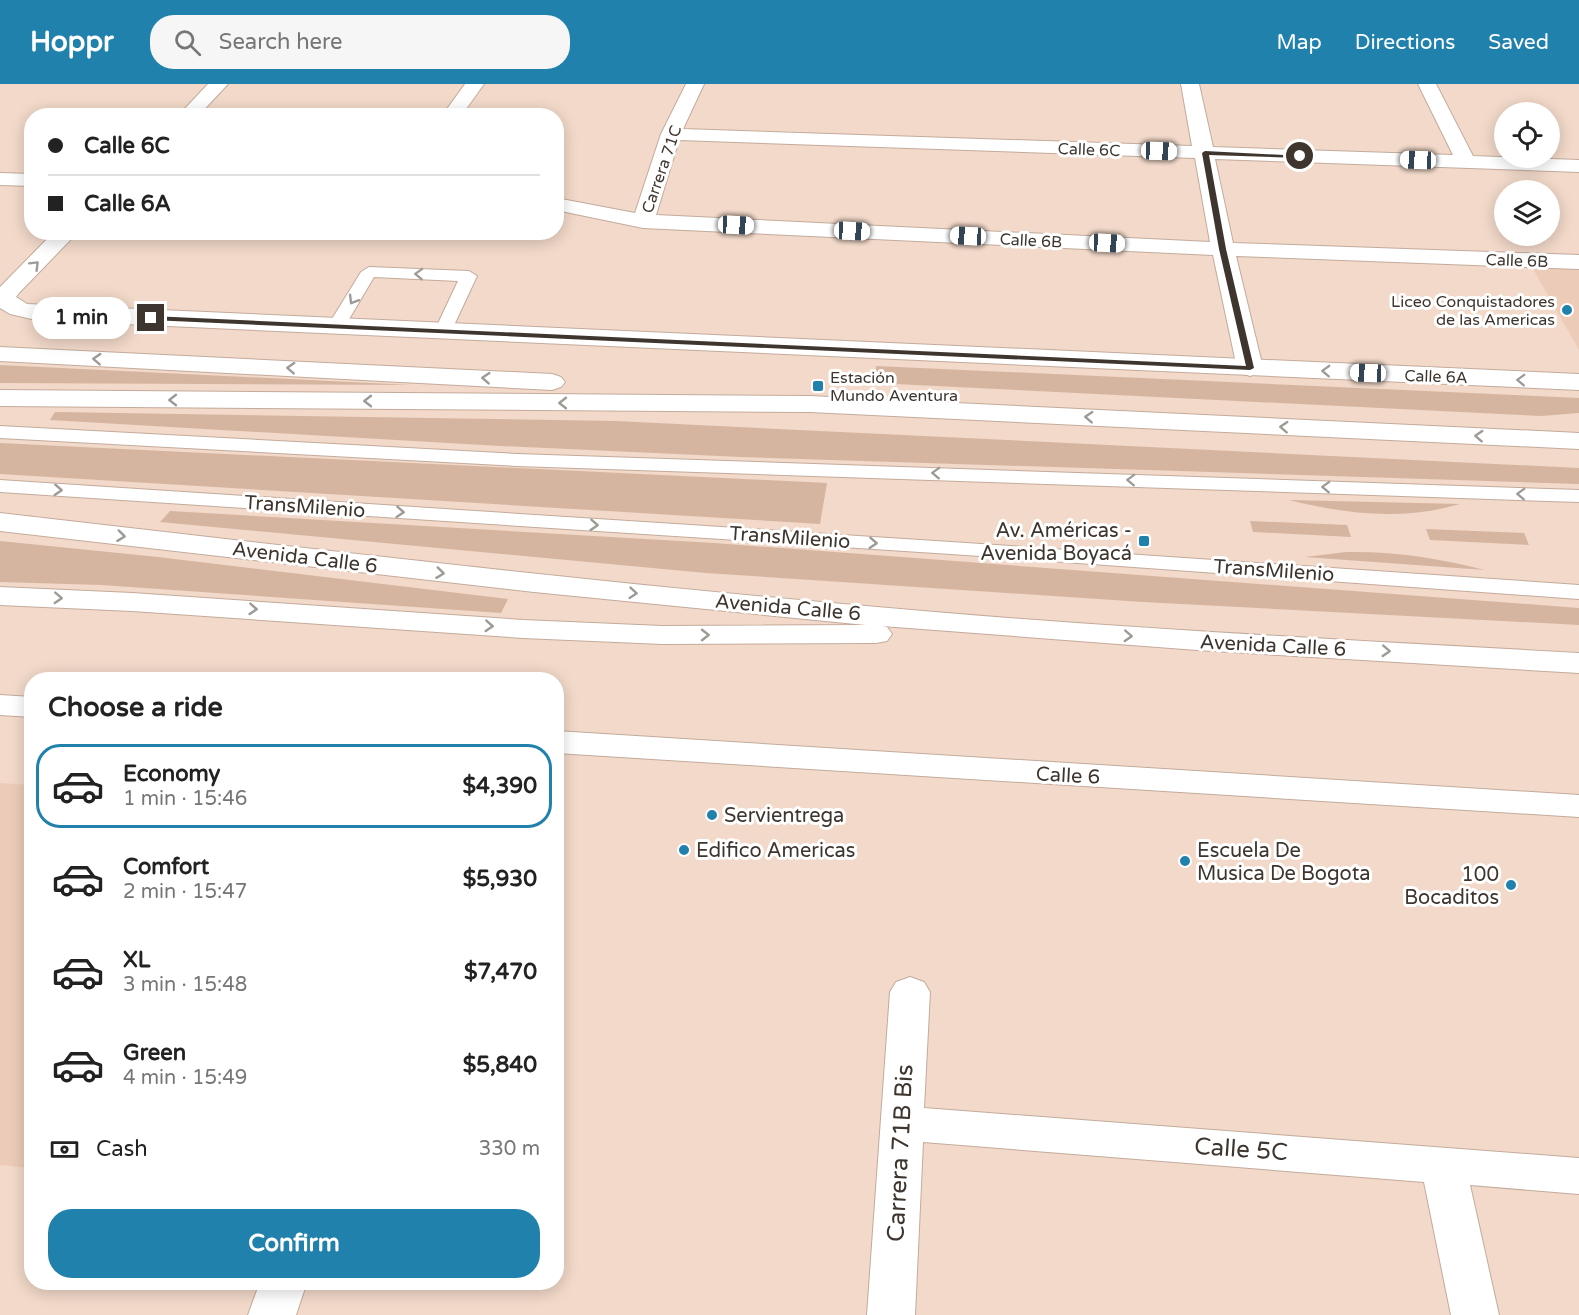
<!DOCTYPE html>
<meta charset="utf-8">
<style>
body{margin:0;font-family:"Varela Round",sans-serif;background:#f6f6f6;color:#222;height:100vh;display:flex;flex-direction:column;font-size:22px;white-space:nowrap}
*{box-sizing:border-box;margin:0}
p{font-size:20px;color:#767676}
.icon{flex:none;width:33px;height:33px;fill:none;stroke:currentColor;stroke-width:2;stroke-linecap:round;stroke-linejoin:round}
.map{position:relative;flex:1;overflow:hidden}
.side{position:absolute;left:24px;top:588px;width:540px;height:618px;display:flex;flex-direction:column;background:#fff;border-radius:24px;box-shadow:0 3px 15px #0003}
.side>*{flex:none}
.banner{position:absolute;left:24px;top:24px;width:540px;height:132px;border-radius:24px;box-shadow:0 3px 15px #0003;display:grid;align-content:center;height:132px;padding:0 24px;background:#fff}
.tools{position:absolute;left:1494px;top:18px;display:grid;gap:12px}
.tools a{display:grid;place-items:center;width:66px;height:66px;border-radius:50%;background:#fff;box-shadow:0 3px 15px #0003;font-size:30px}
.end{position:absolute;width:27px;height:27px;margin:-14px;border:8px solid #3e352e;background:#fff;box-shadow:0 0 0 3px #fff}
.from{border-radius:50%}
.bubble{position:absolute;height:42px;border-radius:21px;background:#fff;box-shadow:0 3px 15px #0003;font-size:20px;font-weight:700;line-height:42px;text-align:center}
.car{position:absolute;width:18px;height:36px;margin:-18px -9px;border-radius:8px;box-shadow:0 0 4px 2px #0007;background:linear-gradient(#fff 24%,#345 0 40%,#fff 0 76%,#345 0 86%,#fff 0)}
.banner b{display:flex;align-items:center;gap:21px;height:57px;font-size:22px}
.banner b+b{border-top:2px solid #e0e0e0}
.banner i{width:15px;height:15px;background:#222}
ul{padding:0;list-style:none}
li{display:flex;align-items:center;gap:18px;height:84px;margin:0 12px 9px;padding:0 12px;border:3px solid transparent;border-radius:24px}
li div{flex:1}
li b{display:block;font-size:22px}
li em{font-style:normal;font-weight:700}
li.selected{border-color:#2181ad}
li>.icon{width:54px;height:54px;stroke-width:1.5}
h2{padding:0 24px;font-size:27px;line-height:72px}
.pay{display:flex;align-items:center;gap:15px;height:66px;padding:0 24px;font-size:22px}
.pay p{margin-inline-start:auto}
.button{display:flex;gap:12px;margin-top:auto;padding:12px 24px}
.button a{flex:1;height:69px;border-radius:24px;background:#2181ad;color:#fff;font-size:24px;font-weight:700;line-height:69px;text-align:center}
header{display:flex;align-items:center;gap:36px;box-sizing:border-box;height:84px;padding:0 30px;background:#2181ad;color:#fff}
header strong{font-size:28px}
nav{display:flex;gap:33px;margin-inline-start:auto;font-size:21px}
.search{width:420px;height:54px;background:#f6f6f6;display:flex;align-items:center;gap:15px;box-sizing:border-box;padding:0 21px;border-radius:24px;color:#767676;font-size:22px}
.map>svg:first-child{display:block}
.built{fill:#ecccb8}
.green{fill:#d6b5a0}
.lines{fill:none;stroke-linecap:round;stroke-linejoin:round}
.service-casing{stroke:#c3ab9c;stroke-width:2}
.minor-casing{stroke:#c3ab9c;stroke-width:2}
.tertiary-casing{stroke:#c3ab9c;stroke-width:2}
.trunk-casing{stroke:#c3ab9c;stroke-width:2}
.service{fill:#fff;fill-rule:evenodd}
.minor{fill:#fff;fill-rule:evenodd}
.tertiary{fill:#fff;fill-rule:evenodd}
.trunk{fill:#fff;fill-rule:evenodd}
.oneway{stroke:#9e9a96}
.route{fill:#3e352e}
.poi-dot{fill:#2181ad;stroke:#fff;stroke-width:2}
.labels{text-anchor:middle;stroke-width:6;stroke-linejoin:round;paint-order:stroke}
.far-street-label{font-size:16px;fill:#3e352e;stroke:#fff}
.far-poi-label{font-size:16px;fill:#3e352e;stroke:#fff;text-anchor:end}
.street-label{font-size:20px;fill:#3e352e;stroke:#fff}
.poi-label{font-size:20px;fill:#3e352e;stroke:#fff;text-anchor:start}
.near-street-label{font-size:24px;fill:#3e352e;stroke:#fff}
</style>
<header>
<strong>Hoppr</strong>
<div class="search"><svg class="icon" aria-label="search" viewBox="0 0 24 24"><circle cx="10" cy="10" r="6"/><path d="M15 15l6 6"/></svg>Search here</div>
<nav><a>Map</a><a>Directions</a><a>Saved</a></nav>
</header>
<div class="map">
<svg width="1579" height="1231" viewBox="0 0 1579 1231">
<rect width="100%" height="100%" fill="#f2d9c9"/>
<g class="built">
<polygon points="1532,183 1579,185 1579,266"/>
<polygon points="0,699 31,701 31,1084 0,1081"/>
</g>
<g class="green">
<polygon points="0,281 412,301 0,299"/>
<polygon points="876,282 1579,314 1579,329 1541,332 875,299"/>
<polygon points="55,328 616,337 1579,384 1579,400 741,373 500,362 50,336"/>
<polygon points="0,359 827,399 820,440 0,390"/>
<path d="M1289,416L1460,420C1404,437 1345,430 1289,416Z"/>
<polygon points="170,427 714,459 1579,524 1579,541 1143,518 706,489 160,438"/>
<polygon points="1250,437 1347,441 1351,453 1253,448"/>
<polygon points="1426,445 1524,449 1529,461 1430,456"/>
<polygon points="0,457 158,473 508,515 501,529 101,501 0,498"/>
<path d="M1346,468C1394,467 1438,474 1485,486L1305,473Z"/>
</g>
<g class="lines">
<defs>
<g id="service">
<polygon points="369,183 469,187 477,192 449,252 437,252 434,248 458,197 374,193 342,247 330,247 327,243 361,188"/>
<polygon points="0,342 517,370 1579,406 1579,418 517,382 0,354"/>
<polygon points="0,396 966,459 1579,501 1579,515 966,471 0,408"/>
</g>
<g id="minor">
<polygon points="465,0 484,0 461,32 442,32"/>
<path d="M686,0H704L683,45L1192,62L1181,0H1199L1213,63L1453,71L1418,0H1436L1473,72L1579,76V88L1215,75L1233,159L1579,171V185L1236,172L1263,284L1259,289L1250,292L1241,289L1237,284L1213,171L643,144L556,126V114L635,129L661,50ZM679,56L1195,74L1210,158L656,131Z"/>
<polygon points="0,89 32,90 32,102 0,101"/>
<polygon points="910,893 924,898 930,908 924,1024 1579,1074 1579,1110 1470,1101 1499,1231 1451,1231 1424,1098 923,1058 915,1231 867,1231 890,908 896,898"/>
</g>
<g id="tertiary">
<polygon points="208,0 228,0 198,32 178,32"/>
<polygon points="54,148 78,148 19,209 16,213 27,220 1579,290 1579,306 36,236 10,230 0,224 0,203"/>
<polygon points="0,611 32,613 32,633 0,631"/>
<polygon points="556,647 1579,711 1579,733 556,669"/>
<polygon points="260,1198 307,1198 296,1231 248,1231"/>
</g>
<g id="trunk">
<polygon points="0,263 552,290 561,293 565,298 561,303 552,306 0,277"/>
<polygon points="0,306 810,312 1579,349 1579,365 810,328 0,322"/>
<path d="M0,429C311,465 623,502 935,528C1149,546 1364,557 1579,569V589L1197,566L882,542L887,543L892,550L887,557L876,559L662,560L523,554L132,527L0,521V503L132,509L523,536L662,542L866,541L534,508L0,447Z"/>
</g>
</defs>
<use href="#service" class="service-casing"/>
<use href="#minor" class="minor-casing"/>
<use href="#tertiary" class="tertiary-casing"/>
<use href="#trunk" class="trunk-casing"/>
<use href="#service" class="service"/>
<use href="#minor" class="minor"/>
<use href="#tertiary" class="tertiary"/>
<use href="#trunk" class="trunk"/>
</g>
<defs><path id="oneway-chevron" d="M-2-3.5L2.5 0L-2 3.5" fill="none" stroke-width="1.6" stroke-linecap="round" stroke-linejoin="round" transform="scale(1.5)"/></defs>
<g class="oneway">
<use href="#oneway-chevron" transform="translate(35 181) rotate(-45)"/>
<use href="#oneway-chevron" transform="translate(419 190) rotate(-178)"/>
<use href="#oneway-chevron" transform="translate(353 216) rotate(121)"/>
<use href="#oneway-chevron" transform="translate(97 275) rotate(-177)"/>
<use href="#oneway-chevron" transform="translate(291 284) rotate(-177)"/>
<use href="#oneway-chevron" transform="translate(1326 287) rotate(-178)"/>
<use href="#oneway-chevron" transform="translate(486 294) rotate(-176)"/>
<use href="#oneway-chevron" transform="translate(1521 296) rotate(-178)"/>
<use href="#oneway-chevron" transform="translate(173 316) rotate(-180)"/>
<use href="#oneway-chevron" transform="translate(368 317) rotate(-180)"/>
<use href="#oneway-chevron" transform="translate(563 319) rotate(-180)"/>
<use href="#oneway-chevron" transform="translate(1089 333) rotate(-177)"/>
<use href="#oneway-chevron" transform="translate(1284 343) rotate(-177)"/>
<use href="#oneway-chevron" transform="translate(1479 352) rotate(-177)"/>
<use href="#oneway-chevron" transform="translate(936 389) rotate(-178)"/>
<use href="#oneway-chevron" transform="translate(1131 396) rotate(-178)"/>
<use href="#oneway-chevron" transform="translate(1326 403) rotate(-178)"/>
<use href="#oneway-chevron" transform="translate(58 406) rotate(4)"/>
<use href="#oneway-chevron" transform="translate(1521 410) rotate(-178)"/>
<use href="#oneway-chevron" transform="translate(400 428) rotate(4)"/>
<use href="#oneway-chevron" transform="translate(594 441) rotate(4)"/>
<use href="#oneway-chevron" transform="translate(121 452) rotate(7)"/>
<use href="#oneway-chevron" transform="translate(873 459) rotate(4)"/>
<use href="#oneway-chevron" transform="translate(440 489) rotate(7)"/>
<use href="#oneway-chevron" transform="translate(633 509) rotate(5)"/>
<use href="#oneway-chevron" transform="translate(58 514) rotate(3)"/>
<use href="#oneway-chevron" transform="translate(253 525) rotate(4)"/>
<use href="#oneway-chevron" transform="translate(489 542) rotate(4)"/>
<use href="#oneway-chevron" transform="translate(705 551)"/>
<use href="#oneway-chevron" transform="translate(1128 552) rotate(3)"/>
<use href="#oneway-chevron" transform="translate(1386 567) rotate(3)"/>
</g>
<polygon class="route" points="1205,67 1303,72 1300,74 1209,71 1226,165 1254,284 1250,286 151,236 148,234 151,232 1246,282 1219,165 1202,69"/>
<g class="poi-dot">
<circle cx="1567" cy="226" r="6"/>
<rect x="812" y="296" width="12" height="12" rx="3"/>
<rect x="1138" y="451" width="12" height="12" rx="3"/>
<circle cx="712" cy="731" r="6"/>
<circle cx="684" cy="766" r="6"/>
<circle cx="1185" cy="777" r="6"/>
<circle cx="1511" cy="801" r="6"/>
</g>
<g class="labels">
<g class="far-street-label">
<text transform="translate(1089 65) rotate(2)" y="6">Calle 6C</text>
<text transform="translate(661 85) rotate(-71)" y="6">Carrera 71C</text>
<text transform="translate(1031 156) rotate(3)" y="6">Calle 6B</text>
<text transform="translate(1517 176) rotate(2)" y="6">Calle 6B</text>
<text transform="translate(1436 292) rotate(2)" y="6">Calle 6A</text>
</g>
<g class="far-poi-label">
<text x="1555" y="223">Liceo Conquistadores<tspan x="1555" dy="18">de las Americas</tspan></text>
<text x="830" y="299" text-anchor="start">Estación<tspan x="830" dy="18">Mundo Aventura</tspan></text>
</g>
<g class="street-label">
<text transform="translate(305 422) rotate(4)" y="7">TransMilenio</text>
<text transform="translate(790 453) rotate(4)" y="7">TransMilenio</text>
<text transform="translate(305 473) rotate(7)" y="7">Avenida Calle 6</text>
<text transform="translate(1274 486) rotate(4)" y="7">TransMilenio</text>
<text transform="translate(788 523) rotate(5)" y="7">Avenida Calle 6</text>
<text transform="translate(1273 561) rotate(3)" y="7">Avenida Calle 6</text>
<text transform="translate(1068 691) rotate(3)" y="7">Calle 6</text>
</g>
<g class="poi-label">
<text x="1132" y="453" text-anchor="end">Av. Américas -<tspan x="1132" dy="23">Avenida Boyacá</tspan></text>
<text x="724" y="738">Servientrega</text>
<text x="696" y="773">Edifico Americas</text>
<text x="1197" y="773">Escuela De<tspan x="1197" dy="23">Musica De Bogota</tspan></text>
<text x="1499" y="797" text-anchor="end">100<tspan x="1499" dy="23">Bocaditos</tspan></text>
</g>
<g class="near-street-label">
<text transform="translate(1241 1065) rotate(4)" y="8">Calle 5C</text>
<text transform="translate(900 1069) rotate(-87)" y="8">Carrera 71B Bis</text>
</g>
</g>
</svg>
<div class="tools">
<a><svg class="icon" aria-label="locate" viewBox="0 0 24 24"><circle cx="12" cy="12" r="6"/><path d="M12 2v4M12 18v4M2 12h4M18 12h4"/></svg></a>
<a><svg class="icon" aria-label="layers" viewBox="0 0 24 24"><path d="M12 4l9 5-9 5-9-5zM3 14l9 5 9-5"/></svg></a>
</div>
<i class="end from" style="left:1300px;top:72px"></i>
<i class="end" style="left:151px;top:234px"></i>
<div class="bubble" style="left:32px;top:213px;width:99px">1 min</div>
<i class="car" style="left:1159px;top:67px;rotate:92deg"></i>
<i class="car" style="left:1418px;top:76px;rotate:272deg"></i>
<i class="car" style="left:736px;top:141px;rotate:93deg"></i>
<i class="car" style="left:852px;top:147px;rotate:93deg"></i>
<i class="car" style="left:968px;top:152px;rotate:273deg"></i>
<i class="car" style="left:1107px;top:159px;rotate:93deg"></i>
<i class="car" style="left:1368px;top:289px;rotate:272deg"></i>
<div class="banner">
<b><i class="from"></i>Calle 6C</b>
<b><i></i>Calle 6A</b>
</div>
<section class="side">
<h2>Choose a ride</h2>
<ul>
<li class="selected"><svg class="icon" aria-label="car" viewBox="0 0 24 24"><path d="M5 17H2v-5l4-1 3-4h7l3 4 3 1v5h-3M9 17h6M6 11h13"/><circle cx="7" cy="17" r="2"/><circle cx="17" cy="17" r="2"/></svg><div><b>Economy</b><p>1 min · 15:46</p></div><em>$4,390</em></li>
<li><svg class="icon" aria-label="car" viewBox="0 0 24 24"><path d="M5 17H2v-5l4-1 3-4h7l3 4 3 1v5h-3M9 17h6M6 11h13"/><circle cx="7" cy="17" r="2"/><circle cx="17" cy="17" r="2"/></svg><div><b>Comfort</b><p>2 min · 15:47</p></div><em>$5,930</em></li>
<li><svg class="icon" aria-label="car" viewBox="0 0 24 24"><path d="M5 17H2v-5l4-1 3-4h7l3 4 3 1v5h-3M9 17h6M6 11h13"/><circle cx="7" cy="17" r="2"/><circle cx="17" cy="17" r="2"/></svg><div><b>XL</b><p>3 min · 15:48</p></div><em>$7,470</em></li>
<li><svg class="icon" aria-label="car" viewBox="0 0 24 24"><path d="M5 17H2v-5l4-1 3-4h7l3 4 3 1v5h-3M9 17h6M6 11h13"/><circle cx="7" cy="17" r="2"/><circle cx="17" cy="17" r="2"/></svg><div><b>Green</b><p>4 min · 15:49</p></div><em>$5,840</em></li>
</ul>
<div class="pay"><svg class="icon" aria-label="cash" viewBox="0 0 24 24"><path d="M3 7h18v10H3z"/><circle cx="12" cy="12" r="2"/></svg>Cash<p>330 m</p></div>
<div class="button"><a>Confirm</a></div>
</section>
</div>
